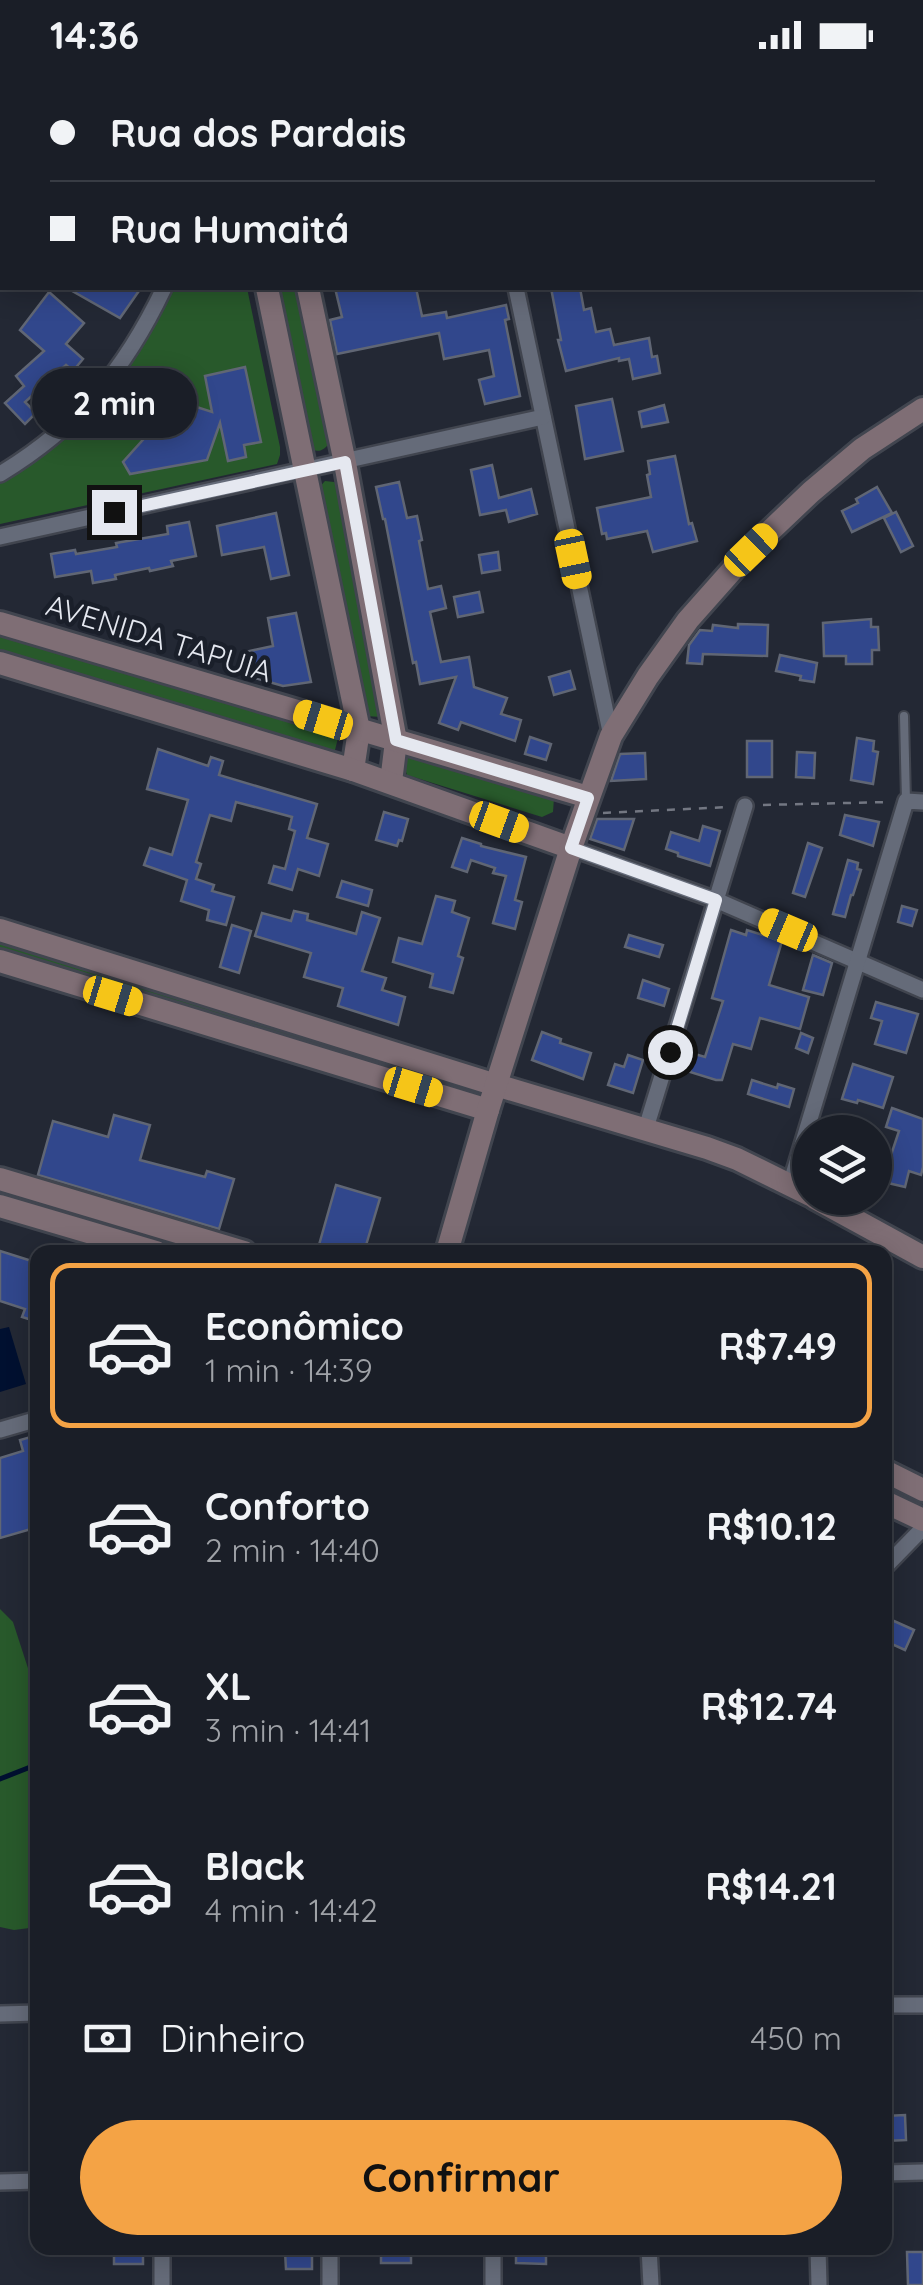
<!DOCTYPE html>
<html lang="pt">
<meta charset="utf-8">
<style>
body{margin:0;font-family:Quicksand,sans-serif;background:#272b33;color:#f1f3f6;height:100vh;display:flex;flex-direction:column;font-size:38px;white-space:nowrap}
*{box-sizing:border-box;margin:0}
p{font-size:32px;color:#9fa2a7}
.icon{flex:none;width:55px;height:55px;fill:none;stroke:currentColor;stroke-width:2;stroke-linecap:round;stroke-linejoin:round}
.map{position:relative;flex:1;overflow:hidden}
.panel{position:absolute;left:30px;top:1175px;width:862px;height:1010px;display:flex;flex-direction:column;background:#1a1e27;border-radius:20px;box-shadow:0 5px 25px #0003,0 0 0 2px #383c44}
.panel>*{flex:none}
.top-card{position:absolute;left:0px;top:0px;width:925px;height:220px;box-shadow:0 5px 25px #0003,0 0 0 2px #383c44;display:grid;align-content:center;height:220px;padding:0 50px;background:#1a1e27}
.fabs{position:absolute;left:792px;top:1045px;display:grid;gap:20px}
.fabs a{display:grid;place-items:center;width:100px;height:100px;border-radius:50%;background:#1a1e27;box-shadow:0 5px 25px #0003,0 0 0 2px #383c44;font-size:50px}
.end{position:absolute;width:45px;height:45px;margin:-22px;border:12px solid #e5e8f0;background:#111;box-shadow:0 0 0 5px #111}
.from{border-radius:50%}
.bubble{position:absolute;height:70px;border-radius:35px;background:#1a1e27;box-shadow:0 5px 25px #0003,0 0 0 2px #383c44;font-size:32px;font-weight:800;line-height:70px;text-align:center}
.car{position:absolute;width:30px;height:60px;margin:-30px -15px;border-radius:12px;box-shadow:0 0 8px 2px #0007;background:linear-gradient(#f5c518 24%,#345 0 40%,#f5c518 0 76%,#345 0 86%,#f5c518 0)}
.top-card b{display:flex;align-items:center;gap:35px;height:95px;font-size:38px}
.top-card b+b{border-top:2px solid #383c44}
.top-card i{width:25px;height:25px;background:#f1f3f6}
ul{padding:18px 0 0;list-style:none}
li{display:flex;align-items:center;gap:30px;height:165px;margin:0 20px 15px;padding:0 30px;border:5px solid transparent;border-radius:20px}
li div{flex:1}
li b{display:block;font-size:38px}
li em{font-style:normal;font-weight:800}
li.active{border-color:#f4a345}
li>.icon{width:90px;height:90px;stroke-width:1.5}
.pay{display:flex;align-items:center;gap:25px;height:110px;padding:0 50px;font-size:38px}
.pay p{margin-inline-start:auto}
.primary-button{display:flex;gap:20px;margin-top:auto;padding:20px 50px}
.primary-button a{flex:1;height:115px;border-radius:60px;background:#f4a345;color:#111;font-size:40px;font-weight:800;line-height:115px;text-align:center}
.status{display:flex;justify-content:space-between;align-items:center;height:70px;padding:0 50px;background:#1a1e27;direction:ltr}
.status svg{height:28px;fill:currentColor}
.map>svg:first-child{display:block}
.green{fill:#28592b}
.water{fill:#001030}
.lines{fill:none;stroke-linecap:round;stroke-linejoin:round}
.stream{stroke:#001030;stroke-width:5}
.building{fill:#31478c;stroke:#606674;stroke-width:2.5}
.lane-casing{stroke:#41454f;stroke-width:12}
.street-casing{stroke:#41454f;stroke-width:20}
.secondary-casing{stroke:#41454f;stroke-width:28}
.path{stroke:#737782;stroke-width:2.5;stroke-dasharray:8 8;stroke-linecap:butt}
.lane{stroke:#656b79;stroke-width:8}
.street{stroke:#656b79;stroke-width:15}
.secondary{stroke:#7f6e75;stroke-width:22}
.route{stroke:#e5e8f0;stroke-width:12}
.labels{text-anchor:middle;stroke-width:9;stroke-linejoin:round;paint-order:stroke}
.street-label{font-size:30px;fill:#e5e8f0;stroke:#1a1f2a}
</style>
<div class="status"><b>14:36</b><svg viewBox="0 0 49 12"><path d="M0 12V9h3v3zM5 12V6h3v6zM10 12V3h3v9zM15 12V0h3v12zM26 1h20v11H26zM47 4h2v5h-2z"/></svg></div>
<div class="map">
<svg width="923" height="2215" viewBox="0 0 923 2215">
<rect width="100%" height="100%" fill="#232834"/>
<g class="green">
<path d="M172,218H247L280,377V385L277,394L0,454V412C54,383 103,339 136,287C150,265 160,240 172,218Z"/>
<path d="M275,218H300L331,371C324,381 318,384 307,377Z"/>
<polygon points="325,411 334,412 340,416 381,647 366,646 316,421"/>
<polygon points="0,562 336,665 338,668 334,684 0,588"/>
<path d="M411,684L554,728L553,742L542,747L407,705C404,696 404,691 411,684Z"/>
<polygon points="0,869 479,1014 475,1029 0,888"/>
<polygon points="0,1118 132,1157 130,1166 0,1127"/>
<polygon points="0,1539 13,1552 37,1626 37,1857 14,1860 0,1857"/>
</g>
<polygon class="water" points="9,1257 26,1314 0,1322 0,1259"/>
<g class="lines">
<polyline class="stream" points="0,1709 38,1694"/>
</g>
<g class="building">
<polygon points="67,218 141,218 120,248"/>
<polygon points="335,218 416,218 422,246 446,242 447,248 506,235 509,249 505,250 520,326 485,334 479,310 494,306 489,280 444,289 439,263 337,284 330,250 342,247"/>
<polygon points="551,218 580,218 584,240 591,238 596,262 610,259 614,275 649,268 652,287 657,286 660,303 633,309 629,289 619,291 619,288 566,301 558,270 561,270"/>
<polygon points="49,222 84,253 66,274 83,289 73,301 66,295 25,332 36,343 25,354 5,333 24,316 16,306 44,281 20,260"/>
<polygon points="245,297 261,372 244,375 246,387 228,391 220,353 207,390 130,404 123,392 178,331 212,342 205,306"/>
<polygon points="612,329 623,381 585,389 576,336"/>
<polygon points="664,335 668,352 642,357 639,342"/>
<polygon points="675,386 689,454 692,453 697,471 653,482 647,461 607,469 606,463 602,464 597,438 651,427 647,405 650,404 648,391"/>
<polygon points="492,395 499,428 531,419 537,444 509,452 506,440 480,445 471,400"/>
<polygon points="399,412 407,448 417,446 422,470 419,471 428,519 441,516 446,538 430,542 441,592 469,587 474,617 507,628 501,644 521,650 515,671 461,652 458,660 439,653 456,607 420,614 416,592 413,593 385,449 383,449 376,417"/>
<polygon points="877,417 892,443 852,462 842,441 858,433 856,429"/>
<polygon points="896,442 913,476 901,482 884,448"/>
<polygon points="276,443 289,505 271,509 264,477 222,485 217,456"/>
<polygon points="189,452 196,486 171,491 173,496 150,501 149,498 115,505 116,509 93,513 91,501 55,507 51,484 75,480 76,484 117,477 116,473 168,464 167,456"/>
<polygon points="498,482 500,500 482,503 479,485"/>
<polygon points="479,522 483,542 458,547 454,527"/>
<polygon points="296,543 311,612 283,616 238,603 245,582 273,576 268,548"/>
<polygon points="871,549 871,557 878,557 879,580 872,580 872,594 846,594 846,586 824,586 823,553"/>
<polygon points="738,554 768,555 767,586 703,584 702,594 687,593 689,575 700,560 712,561 713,555 738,558"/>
<polygon points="780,585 817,593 814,612 800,610 801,606 776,601"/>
<polygon points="570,601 575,619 554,625 549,607"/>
<polygon points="530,667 551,674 546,690 525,684"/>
<polygon points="857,668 874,671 873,681 878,682 873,714 851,710"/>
<rect x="747" y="671" width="25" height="36"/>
<polygon points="158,679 208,696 211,687 223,691 219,705 317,734 307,768 328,774 319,806 298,799 292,820 269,813 274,796 285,799 295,761 289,759 292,747 236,732 231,751 210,745 196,792 201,794 196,809 214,815 212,821 234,827 226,855 207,850 209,840 181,831 187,810 144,795 150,778 172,785 188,730 147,719"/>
<polygon points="797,682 815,683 814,708 796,707"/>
<polygon points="645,683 646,709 611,711 620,684"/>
<polygon points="384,742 408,749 402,771 399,770 397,776 376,770"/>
<polygon points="845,745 879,752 873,776 840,765"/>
<polygon points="597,749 634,749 624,780 590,769"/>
<polygon points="703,756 720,761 710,796 678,786 678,783 666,779 671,762 699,771"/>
<polygon points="462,768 481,774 481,776 526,787 515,830 522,832 515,859 493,853 506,806 493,803 495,798 471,790 467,802 452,797"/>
<polygon points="808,773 822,778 805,827 793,823"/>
<polygon points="848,790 858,793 857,799 861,800 853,825 851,825 845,847 833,844"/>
<polygon points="342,811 372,820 368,836 337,827"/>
<polygon points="436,826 455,831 452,842 469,848 458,886 463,888 453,923 430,917 433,904 393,892 399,868 422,874"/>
<polygon points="902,836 917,840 912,856 898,852"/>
<polygon points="294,841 308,844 307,850 356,864 362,842 380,848 362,901 386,908 382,920 405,927 398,955 338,936 343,918 304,907 311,883 255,866 262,843 291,851"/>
<polygon points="232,855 251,861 239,903 220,897"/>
<polygon points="731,860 746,865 747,860 782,871 769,915 809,927 800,959 760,948 751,979 733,974 722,1010 716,1010 690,1002 695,984 705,987 723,931 712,928"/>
<polygon points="629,865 663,875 659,887 625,877"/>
<polygon points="813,885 832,893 823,925 803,920"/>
<polygon points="643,910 669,919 664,936 638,928"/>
<polygon points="876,932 918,944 906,983 875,974 882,951 871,948"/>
<polygon points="542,962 561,969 560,973 591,983 583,1009 532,990"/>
<polygon points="801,963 813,968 808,983 796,978"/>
<polygon points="628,985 643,990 633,1023 608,1015 615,994 624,997"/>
<polygon points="853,994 893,1007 883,1038 858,1030 857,1033 842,1029"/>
<polygon points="752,1010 777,1018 778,1014 794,1019 789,1037 748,1024"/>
<polygon points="892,1038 923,1049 923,1097 921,1105 909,1101 905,1117 888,1113 892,1096 888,1094 899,1061 886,1057"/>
<polygon points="114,1045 150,1055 140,1090 205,1107 207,1101 234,1109 219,1159 38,1105 53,1051 108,1067"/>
<polygon points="336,1115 380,1128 364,1182 317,1182"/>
<polygon points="0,1181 38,1193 38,1252 22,1247 25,1239 0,1231"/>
<polygon points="38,1365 38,1457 0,1468 0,1388 23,1381 20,1370"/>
<polygon points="885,1547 914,1560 905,1580 885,1571"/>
<polygon points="905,2045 906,2070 885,2071 885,2046"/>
<rect x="114" y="2178" width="29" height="16"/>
<rect x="381" y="2178" width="30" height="15"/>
<polygon points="516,2178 546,2178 546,2194 516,2193"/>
<polygon points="312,2181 312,2199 286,2199 285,2182"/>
<polygon points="907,2182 923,2182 923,2215 908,2215"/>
</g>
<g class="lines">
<defs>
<polyline id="lane" points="904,646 906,731"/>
<g id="street">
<polyline points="472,0 472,2"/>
<polyline points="0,26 2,38 0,65"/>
<polyline points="516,218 611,666"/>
<path d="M0,404C78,357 125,300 164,218"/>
<polyline points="0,467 543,347"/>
<polyline points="571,778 716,830 923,920"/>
<polyline points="646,1058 745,736"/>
<polyline points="790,1115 906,731 923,732"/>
<polyline points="0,1360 38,1349"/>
<polyline points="885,1497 923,1458"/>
<polyline points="885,1935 923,1935"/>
<polyline points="0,1944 38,1943"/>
<polyline points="885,2103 923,2102"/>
<polyline points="0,2112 38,2111"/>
<polyline points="162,2178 162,2215"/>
<polyline points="330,2178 330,2215"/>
<polyline points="493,2178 493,2215"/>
<polyline points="649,2178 651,2215"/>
<polyline points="818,2178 819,2215"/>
</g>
<g id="secondary">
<polyline points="222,0 223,2"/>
<polyline points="262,0 263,2"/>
<polyline points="267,218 359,660 353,700"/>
<polyline points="308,218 345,393 396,671 391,712"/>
<polyline points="0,553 588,727"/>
<polyline points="0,593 353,700 571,778"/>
<polyline points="0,860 496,1015 707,1078 737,1089 810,1125"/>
<polyline points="0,891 488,1040"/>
<polyline points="0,1109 244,1182"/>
<polyline points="815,1128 923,1187"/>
<polyline points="0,1136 156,1182"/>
<polyline points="447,1182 488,1040 571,778 611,666 648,606 688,550 751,479 811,422 862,379 923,339"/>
<polyline points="885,1401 923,1420"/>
<polyline points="885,1432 923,1450"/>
</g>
</defs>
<use href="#lane" class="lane-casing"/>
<use href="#street" class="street-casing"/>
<use href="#secondary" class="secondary-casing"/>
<g class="path">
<polyline points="763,735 890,732"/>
<polyline points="603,743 730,737"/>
</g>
<use href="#lane" class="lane"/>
<use href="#street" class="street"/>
<use href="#secondary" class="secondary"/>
</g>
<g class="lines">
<polyline class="route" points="114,442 345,392 396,670 588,728 571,778 716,830 670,982"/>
</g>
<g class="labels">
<g class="street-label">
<text transform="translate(159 569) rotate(17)" y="10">AVENIDA TAPUIA</text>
</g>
</g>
</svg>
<div class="fabs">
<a><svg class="icon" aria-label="layers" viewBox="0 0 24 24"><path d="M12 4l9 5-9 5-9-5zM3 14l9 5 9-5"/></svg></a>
</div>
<i class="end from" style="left:670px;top:982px"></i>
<i class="end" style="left:114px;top:442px"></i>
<div class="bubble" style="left:32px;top:298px;width:165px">2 min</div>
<i class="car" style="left:751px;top:480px;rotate:46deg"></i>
<i class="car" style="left:573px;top:489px;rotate:168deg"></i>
<i class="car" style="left:323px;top:650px;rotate:287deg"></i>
<i class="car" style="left:499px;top:752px;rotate:110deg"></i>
<i class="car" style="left:788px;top:860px;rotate:293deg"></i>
<i class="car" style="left:113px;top:926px;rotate:107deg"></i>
<i class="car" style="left:413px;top:1017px;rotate:107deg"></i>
<div class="top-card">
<b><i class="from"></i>Rua dos Pardais</b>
<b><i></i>Rua Humaitá</b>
</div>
<section class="panel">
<ul>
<li class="active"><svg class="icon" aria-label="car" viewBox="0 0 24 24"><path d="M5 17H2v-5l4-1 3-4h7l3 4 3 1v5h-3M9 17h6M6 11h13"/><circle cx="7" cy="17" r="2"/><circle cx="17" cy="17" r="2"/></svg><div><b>Econômico</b><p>1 min · 14:39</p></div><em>R$7.49</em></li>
<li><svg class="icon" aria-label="car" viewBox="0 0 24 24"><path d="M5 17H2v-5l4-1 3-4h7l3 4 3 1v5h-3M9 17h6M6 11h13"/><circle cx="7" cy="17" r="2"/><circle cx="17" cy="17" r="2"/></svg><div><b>Conforto</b><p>2 min · 14:40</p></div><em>R$10.12</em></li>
<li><svg class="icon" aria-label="car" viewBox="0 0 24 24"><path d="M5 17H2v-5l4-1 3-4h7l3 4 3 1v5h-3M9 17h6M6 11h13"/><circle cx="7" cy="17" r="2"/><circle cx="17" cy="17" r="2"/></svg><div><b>XL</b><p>3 min · 14:41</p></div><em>R$12.74</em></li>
<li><svg class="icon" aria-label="car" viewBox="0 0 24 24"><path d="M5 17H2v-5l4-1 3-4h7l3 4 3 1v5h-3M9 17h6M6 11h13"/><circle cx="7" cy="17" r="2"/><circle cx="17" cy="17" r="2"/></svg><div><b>Black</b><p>4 min · 14:42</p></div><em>R$14.21</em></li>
</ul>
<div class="pay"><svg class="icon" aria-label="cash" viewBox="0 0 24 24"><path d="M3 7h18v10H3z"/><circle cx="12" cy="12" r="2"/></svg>Dinheiro<p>450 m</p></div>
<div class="primary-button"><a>Confirmar</a></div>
</section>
</div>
